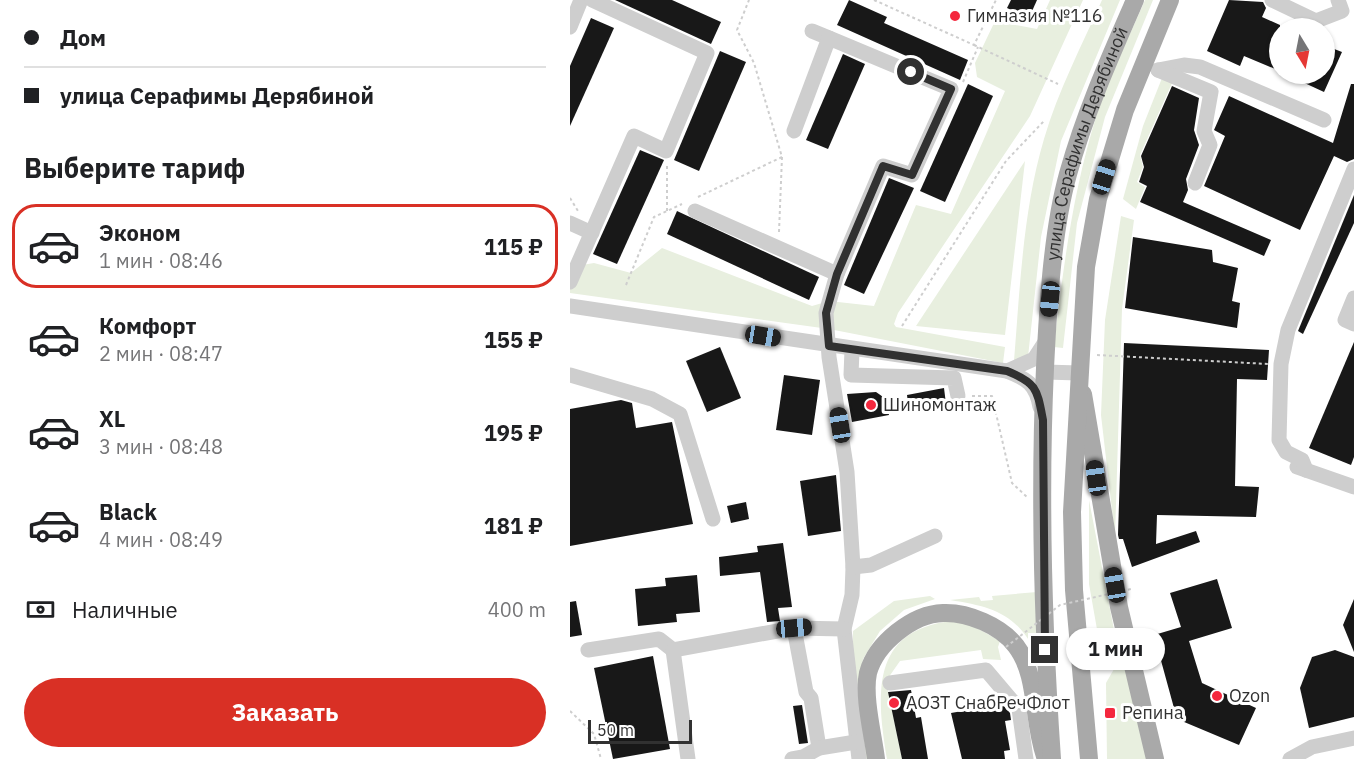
<!DOCTYPE html>
<html lang="ru">
<meta charset="utf-8">
<style>
body{margin:0;font-family:"IBM Plex Sans",sans-serif;background:#f6f6f6;color:#202124;height:100vh;display:flex;flex-direction:column;font-size:22px;white-space:nowrap}
*{box-sizing:border-box;margin:0}
p{font-size:20px;color:#757577}
.icon{flex:none;width:33px;height:33px;fill:none;stroke:currentColor;stroke-width:2;stroke-linecap:round;stroke-linejoin:round}
.map{position:relative;flex:1;overflow:hidden}
.side{display:flex;flex-direction:column;background:#fff;width:570px}
.side>*{flex:none}
.banner{display:grid;align-content:center;height:132px;padding:0 24px;background:#fff}
.needle{width:39px;rotate:170deg}
.controls{position:absolute;left:699px;top:18px;display:grid;gap:12px}
.controls a{display:grid;place-items:center;width:66px;height:66px;border-radius:50%;background:#fff;box-shadow:0 2px 4px #0004;font-size:30px}
.scale{position:absolute;left:18px;bottom:15px;width:104px;box-sizing:border-box;padding-left:6px;border:3px solid #313131;border-top:0;font-size:16px;line-height:21px;white-space:nowrap;color:#313131;-webkit-text-stroke:4px #fff;paint-order:stroke}
.end{position:absolute;width:27px;height:27px;margin:-14px;border:8px solid #313131;background:#fff;box-shadow:0 0 0 3px #fff}
.from{border-radius:50%}
.bubble{position:absolute;height:42px;border-radius:21px;background:#fff;box-shadow:0 2px 4px #0004;font-size:20px;font-weight:800;line-height:42px;text-align:center}
.car{position:absolute;width:18px;height:36px;margin:-18px -9px;border-radius:8px;box-shadow:0 0 4px 2px #0007;background:linear-gradient(#222 24%,#8ab4d8 0 40%,#222 0 76%,#8ab4d8 0 86%,#222 0)}
.banner b{display:flex;align-items:center;gap:21px;height:57px;font-size:22px}
.banner b+b{border-top:2px solid #e0e0e0}
.banner i{width:15px;height:15px;background:#202124}
ul{padding:0;list-style:none}
li{display:flex;align-items:center;gap:18px;height:84px;margin:0 12px 9px;padding:0 12px;border:3px solid transparent;border-radius:24px}
li div{flex:1}
li b{display:block;font-size:22px}
li em{font-style:normal;font-weight:800}
li.current{border-color:#d93025}
li>.icon{width:54px;height:54px;stroke-width:1.5}
h2{padding:0 24px;font-size:27px;line-height:72px}
.pay{display:flex;align-items:center;gap:15px;height:66px;padding:0 24px;font-size:22px}
.pay p{margin-inline-start:auto}
.button{display:flex;gap:12px;margin-top:auto;padding:12px 24px}
.button a{flex:1;height:69px;border-radius:36px;background:#d93025;color:#fff;font-size:24px;font-weight:800;line-height:69px;text-align:center}
main{display:flex;flex:1;min-height:0}
.map>svg:first-child{display:block}
.green{fill:#e8efdf}
.building{fill:#181818}
.lines{fill:none;stroke-linecap:round;stroke-linejoin:round}
.path{stroke:#cecece;stroke-width:2;stroke-dasharray:3 3;stroke-linecap:butt}
.minor{stroke:#cecece;stroke-width:15}
.major{stroke:#a9a9a9;stroke-width:18}
.path-bridge{stroke:#cecece;stroke-width:2;stroke-dasharray:3 3;stroke-linecap:butt}
.route{stroke:#313131;stroke-width:8}
.poi-dot{fill:#f4283e;stroke:#fff;stroke-width:2}
.labels{text-anchor:middle;stroke-width:6;stroke-linejoin:round;paint-order:stroke}
.poi-label{font-size:18px;fill:#313131;stroke:#fff;text-anchor:start}
.street-label{font-size:18px;fill:#313131;stroke:#fff}
</style>
<main>
<section class="side">
<div class="banner">
<b><i class="from"></i>Дом</b>
<b><i></i>улица Серафимы Дерябиной</b>
</div>
<h2>Выберите тариф</h2>
<ul>
<li class="current"><svg class="icon" aria-label="car" viewBox="0 0 24 24"><path d="M5 17H2v-5l4-1 3-4h7l3 4 3 1v5h-3M9 17h6M6 11h13"/><circle cx="7" cy="17" r="2"/><circle cx="17" cy="17" r="2"/></svg><div><b>Эконом</b><p>1 мин · 08:46</p></div><em>115 ₽</em></li>
<li><svg class="icon" aria-label="car" viewBox="0 0 24 24"><path d="M5 17H2v-5l4-1 3-4h7l3 4 3 1v5h-3M9 17h6M6 11h13"/><circle cx="7" cy="17" r="2"/><circle cx="17" cy="17" r="2"/></svg><div><b>Комфорт</b><p>2 мин · 08:47</p></div><em>155 ₽</em></li>
<li><svg class="icon" aria-label="car" viewBox="0 0 24 24"><path d="M5 17H2v-5l4-1 3-4h7l3 4 3 1v5h-3M9 17h6M6 11h13"/><circle cx="7" cy="17" r="2"/><circle cx="17" cy="17" r="2"/></svg><div><b>XL</b><p>3 мин · 08:48</p></div><em>195 ₽</em></li>
<li><svg class="icon" aria-label="car" viewBox="0 0 24 24"><path d="M5 17H2v-5l4-1 3-4h7l3 4 3 1v5h-3M9 17h6M6 11h13"/><circle cx="7" cy="17" r="2"/><circle cx="17" cy="17" r="2"/></svg><div><b>Black</b><p>4 мин · 08:49</p></div><em>181 ₽</em></li>
</ul>
<div class="pay"><svg class="icon" aria-label="cash" viewBox="0 0 24 24"><path d="M3 7h18v10H3z"/><circle cx="12" cy="12" r="2"/></svg>Наличные<p>400 m</p></div>
<div class="button"><a>Заказать</a></div>
</section>
<div class="map">
<svg width="784" height="759" viewBox="0 0 784 759">
<rect width="100%" height="100%" fill="#fff"/>
<g class="green">
<polygon points="480,0 513,0 460,116 328,313 324,324 326,327 435,347 433,363 259,329 0,293 0,267 24,263 61,273 92,248 242,306 259,301 304,306 346,205 381,214 435,91 407,77 405,63 425,21 467,29"/>
<path d="M532,0H550L491,141L471,237L458,357L444,361C450,287 453,210 474,139C488,91 512,45 532,0Z"/>
<path d="M575,0H583L535,117L507,223L493,348L484,347C493,268 503,190 527,114C540,75 559,37 575,0Z"/>
<polygon points="592,78 603,81 570,155 573,167 567,182 575,187 566,209 553,199 573,126"/>
<polygon points="455,161 435,335 346,326"/>
<polygon points="551,216 564,220 552,309 545,536 531,415 535,320"/>
<polygon points="519,500 546,640 538,642 540,651 531,652 519,584"/>
<path d="M467,592L468,657C448,614 424,607 380,600L409,597L411,601L423,600L422,596Z"/>
<polygon points="360,596 365,599 334,610 310,631 293,659 290,686 299,759 295,759 283,666 283,631 324,601"/>
<path d="M382,621L396,622L430,641L428,647L431,660L413,659L411,650L330,661L316,681L332,759H317C307,696 299,630 382,621Z"/>
<polygon points="552,655 578,759 537,759 536,683"/>
</g>
<g class="building">
<polygon points="45,0 102,0 151,22 141,44"/>
<polygon points="279,0 317,17 314,23 398,60 390,80 267,25"/>
<polygon points="441,0 467,0 459,18 437,8"/>
<polygon points="659,0 693,2 696,8 692,17 710,25 710,71 674,56 670,66 637,51"/>
<polygon points="21,18 44,28 0,126 0,66"/>
<polygon points="754,45 772,52 754,92 715,74 754,74"/>
<polygon points="150,51 176,62 129,171 104,160"/>
<polygon points="273,54 295,64 258,149 236,140"/>
<polygon points="398,84 423,96 375,202 350,191"/>
<polygon points="781,84 784,84 784,159 777,162 764,156 730,230 634,186 655,136 644,130 659,96 763,143"/>
<polygon points="602,86 629,98 624,130 629,145 616,179 618,190 613,202 701,240 694,256 570,202 577,186 569,182 574,167 571,156"/>
<polygon points="70,150 94,160 47,264 23,254"/>
<polygon points="319,178 344,188 294,294 274,285"/>
<polygon points="784,195 784,223 733,334 728,331"/>
<polygon points="107,211 249,277 239,300 97,234"/>
<polygon points="563,237 642,250 643,262 668,268 662,301 670,303 667,328 555,308"/>
<polygon points="784,342 784,457 781,465 739,448"/>
<polygon points="554,343 699,350 697,380 667,379 665,486 689,487 686,517 587,515 586,544 626,531 630,542 562,567 553,539 549,539 548,535"/>
<polygon points="150,347 171,398 137,412 116,361"/>
<polygon points="214,375 250,380 242,435 206,430"/>
<polygon points="374,388 376,404 339,411 337,395"/>
<polygon points="306,392 316,399 319,415 282,422 277,394"/>
<polygon points="51,400 62,403 66,428 102,422 123,524 0,546 0,409"/>
<polygon points="266,475 271,531 238,536 230,481"/>
<polygon points="176,502 179,519 161,523 157,506"/>
<polygon points="213,543 222,607 208,608 210,621 197,622 190,572 150,576 149,557 188,552 187,546"/>
<polygon points="127,575 130,612 106,614 107,622 68,626 65,589 96,586 95,578"/>
<polygon points="647,579 662,628 619,641 632,683 686,708 669,745 607,719 584,635 611,627 600,593"/>
<polygon points="784,599 784,652 773,625"/>
<polygon points="6,601 12,635 0,637 0,602"/>
<polygon points="765,650 784,657 784,717 739,728 730,688 742,657"/>
<polygon points="83,656 100,749 43,759 24,668"/>
<polygon points="341,690 346,718 351,717 358,759 332,759 318,692"/>
<polygon points="432,704 440,713 441,720 435,721 440,750 434,751 435,759 392,759 381,713"/>
<polygon points="232,705 238,743 229,744 223,706"/>
</g>
<g class="lines">
<g class="path">
<polyline points="304,0 404,45 426,0"/>
<polyline points="404,45 488,84"/>
<polyline points="393,82 408,47"/>
<polyline points="128,197 212,157 184,63 167,30 179,0"/>
<polyline points="0,198 8,211"/>
<polyline points="97,211 97,163"/>
<polyline points="209,232 212,157"/>
<polyline points="56,285 84,217 112,204"/>
<polyline points="332,326 436,161 474,121"/>
<polyline points="527,355 698,364"/>
<polyline points="402,396 422,396 442,483 457,497"/>
<polyline points="0,711 24,734 31,759"/>
</g>
<g class="minor">
<polyline points="702,0 746,21 772,11 768,0"/>
<polyline points="0,27 11,0"/>
<polyline points="242,31 259,38"/>
<polyline points="588,70 614,65 630,67 754,120"/>
<polyline points="588,70 641,92 634,131 640,145 625,183"/>
<polyline points="224,131 259,38 381,89 342,175 313,166 267,274 256,313 259,357 277,472 283,567 282,595 274,629 289,759"/>
<polyline points="125,211 267,274"/>
<polyline points="0,223 22,233"/>
<polyline points="0,282 64,136 96,151 137,53 22,0"/>
<polyline points="784,298 775,320 784,324"/>
<path d="M0,306L437,371C457,379 466,384 470,407"/>
<polyline points="282,350 281,375 384,378 388,396"/>
<polyline points="437,371 464,359 477,339"/>
<polyline points="475,372 509,373"/>
<polyline points="0,375 82,399 110,414 143,519"/>
<polyline points="727,467 784,487"/>
<polyline points="736,470 732,460 716,452 709,440 711,364 718,330 784,169"/>
<polyline points="283,567 301,565 365,536"/>
<polyline points="224,628 236,692 241,698 249,748"/>
<polyline points="18,650 89,639 103,650 224,628 274,629"/>
<polyline points="103,650 118,759"/>
<polyline points="320,683 416,670 449,709 456,759"/>
<polyline points="222,759 233,757 249,748 286,742"/>
<polyline points="720,759 742,747 784,738"/>
</g>
<g class="major">
<polyline points="513,394 549,607 585,759"/>
<path d="M306,759C303,735 293,696 298,673C306,643 343,614 373,613C398,612 431,626 446,646C469,676 462,723 476,759"/>
<path id="s1" d="M482,759C473,629 469,498 475,368C478,308 482,232 498,174C515,113 540,57 565,0"/>
<polyline points="519,759 504,590 502,512 516,267 528,199 555,110 600,0"/>
</g>
<polyline class="path-bridge" points="436,647 490,605 561,589"/>
</g>
<g class="lines">
<path class="route" d="M341,72L381,89L342,175L313,166L267,274L256,313L259,346L437,371C467,383 467,389 473,420L475,650"/>
</g>
<g class="poi-dot">
<circle cx="385" cy="16" r="6"/>
<circle cx="301" cy="405" r="6"/>
<circle cx="647" cy="696" r="6"/>
<circle cx="324" cy="703" r="6"/>
<rect x="534" y="707" width="12" height="12" rx="3"/>
</g>
<g class="labels">
<g class="poi-label">
<text x="397" y="22">Гимназия №116</text>
<text x="313" y="411">Шиномонтаж</text>
<text x="659" y="702">Ozon</text>
<text x="336" y="709">АОЗТ СнабРечФлот</text>
<text x="552" y="719">Репина</text>
</g>
<g class="street-label">
<text dy="6" stroke="none"><textPath href="#s1" startOffset="621">улица Серафимы Дерябиной</textPath></text>
</g>
</g>
</svg>
<div class="controls">
<a><svg class="needle" viewBox="-14 -14 28 28"><path d="M0-13l5 13h-10z" fill="#e53935"/><path d="M0 13l5-13h-10z" fill="#757577"/></svg></a>
</div>
<div class="scale">50 m</div>
<i class="end from" style="left:341px;top:72px"></i>
<i class="end" style="left:475px;top:650px"></i>
<div class="bubble" style="left:496px;top:628px;width:99px">1 мин</div>
<i class="car" style="left:534px;top:177px;rotate:17deg"></i>
<i class="car" style="left:480px;top:299px;rotate:186deg"></i>
<i class="car" style="left:193px;top:336px;rotate:99deg"></i>
<i class="car" style="left:270px;top:425px;rotate:351deg"></i>
<i class="car" style="left:526px;top:478px;rotate:352deg"></i>
<i class="car" style="left:545px;top:585px;rotate:350deg"></i>
<i class="car" style="left:224px;top:628px;rotate:85deg"></i>
</div>
</main>
